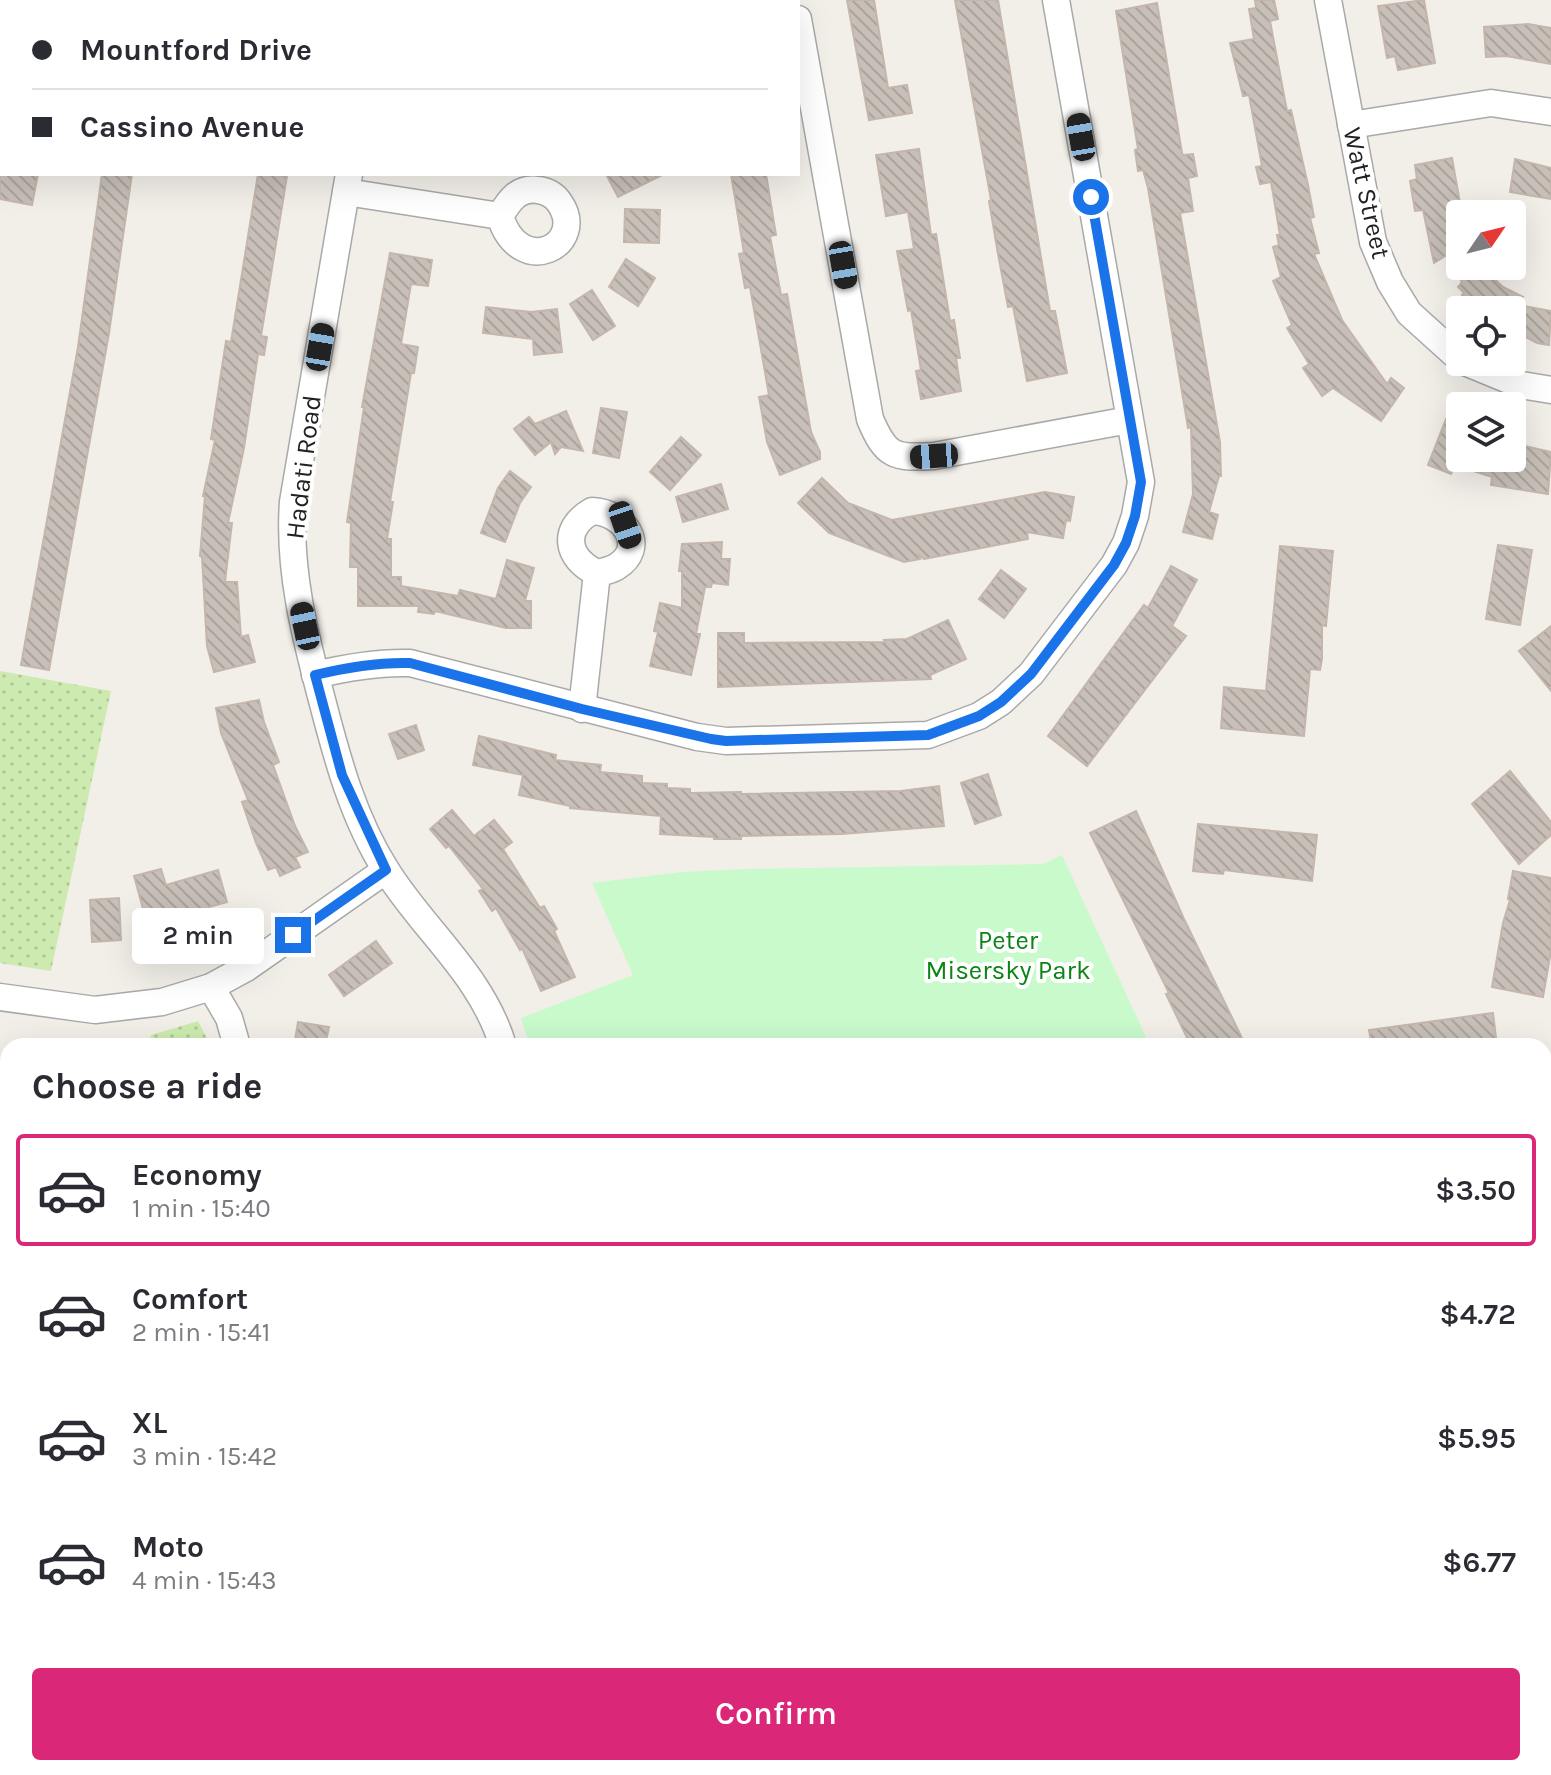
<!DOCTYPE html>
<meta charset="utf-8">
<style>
body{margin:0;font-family:Karla,sans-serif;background:#f2f2f3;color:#2b2b33;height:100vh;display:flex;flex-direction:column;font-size:30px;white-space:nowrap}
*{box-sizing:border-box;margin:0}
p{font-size:26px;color:#7c7c81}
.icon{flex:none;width:44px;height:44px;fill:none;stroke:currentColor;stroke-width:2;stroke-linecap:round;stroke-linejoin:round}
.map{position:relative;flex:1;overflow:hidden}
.side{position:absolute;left:0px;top:1038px;width:1552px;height:738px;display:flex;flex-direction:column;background:#fff;border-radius:24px 24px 0 0;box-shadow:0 8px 32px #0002}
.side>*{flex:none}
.banner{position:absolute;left:0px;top:0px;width:800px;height:176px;box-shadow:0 8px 32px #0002;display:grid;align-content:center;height:176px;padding:0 32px;background:#fff}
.needle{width:52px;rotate:55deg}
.buttons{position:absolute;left:1446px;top:200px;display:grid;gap:16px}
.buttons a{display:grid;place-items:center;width:80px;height:80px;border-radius:8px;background:#fff;box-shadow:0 8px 32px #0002;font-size:40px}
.end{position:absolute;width:36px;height:36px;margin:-18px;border:10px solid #1a73e8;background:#fff;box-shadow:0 0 0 4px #fff}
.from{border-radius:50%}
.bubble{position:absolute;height:56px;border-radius:8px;background:#fff;box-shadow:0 8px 32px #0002;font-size:26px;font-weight:600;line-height:56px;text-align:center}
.car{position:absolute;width:24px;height:48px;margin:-24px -12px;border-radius:10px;box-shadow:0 0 6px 2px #0007;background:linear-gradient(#222 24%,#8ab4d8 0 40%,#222 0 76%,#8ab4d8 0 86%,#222 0)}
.banner b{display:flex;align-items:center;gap:28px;height:76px;font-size:30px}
.banner b+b{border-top:2px solid #e1e1e2}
.banner i{width:20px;height:20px;background:#2b2b33}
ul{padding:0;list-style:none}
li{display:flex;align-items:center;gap:24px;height:112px;margin:0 16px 12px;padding:0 16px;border:4px solid transparent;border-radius:8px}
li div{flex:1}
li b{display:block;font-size:30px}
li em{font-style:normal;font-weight:600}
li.selected{border-color:#db2777}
li>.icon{width:72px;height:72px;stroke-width:1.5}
h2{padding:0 32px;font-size:36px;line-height:96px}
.cta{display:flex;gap:16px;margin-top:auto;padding:16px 32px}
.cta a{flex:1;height:92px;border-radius:8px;background:#db2777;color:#fff;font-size:32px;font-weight:600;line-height:92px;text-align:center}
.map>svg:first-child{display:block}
.grass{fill:url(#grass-dots)}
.park{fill:#c8facc}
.pitch{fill:#88e0be}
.building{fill:url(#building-back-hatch);stroke:#c4b6ab;stroke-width:2}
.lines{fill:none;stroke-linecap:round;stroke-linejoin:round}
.minor-casing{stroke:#a9a9a9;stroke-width:29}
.minor{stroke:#fff;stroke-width:26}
.route{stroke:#1a73e8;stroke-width:10}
.labels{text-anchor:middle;stroke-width:8;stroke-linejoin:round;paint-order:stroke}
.street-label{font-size:26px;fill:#222;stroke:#fff}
.park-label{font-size:26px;fill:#0c8416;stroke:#fff}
</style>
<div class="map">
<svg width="1551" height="1775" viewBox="0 0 1551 1775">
<defs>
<pattern id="grass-dots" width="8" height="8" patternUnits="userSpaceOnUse" patternTransform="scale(2)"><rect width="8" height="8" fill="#cdebb0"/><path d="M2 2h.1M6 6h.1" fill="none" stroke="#b0c997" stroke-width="1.8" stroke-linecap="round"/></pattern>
<pattern id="building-back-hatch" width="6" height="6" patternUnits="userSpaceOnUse" patternTransform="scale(2)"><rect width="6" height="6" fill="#c7bfb8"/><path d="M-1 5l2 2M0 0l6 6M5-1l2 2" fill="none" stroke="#aba49e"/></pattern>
</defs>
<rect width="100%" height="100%" fill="#f2efe9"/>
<g class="grass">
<polygon points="0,671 111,691 51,971 0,963"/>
<polygon points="198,1021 211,1046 148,1046 151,1035"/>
</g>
<g class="park">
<polygon points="1062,855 1150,1046 530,1046 521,1018 633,975 592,883 682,872 743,869 1043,864"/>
<polygon points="1551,1071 1551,1567 1544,1574 1544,1076"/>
</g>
<g class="pitch">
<path d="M0,1429H5C11,1480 9,1530 0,1581Z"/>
<polygon points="17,1768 202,1768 201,1775 16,1775"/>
</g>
<g class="building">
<polygon points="847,0 874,0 888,88 907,85 912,113 869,120"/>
<polygon points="955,0 998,0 1050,311 1055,311 1067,373 1027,381 1013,306 1008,307 998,254 989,201 991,200"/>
<polygon points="1255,0 1274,0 1278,19 1270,21 1287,111 1291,110 1308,185 1314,217 1310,218 1319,253 1314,254 1342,320 1387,384 1391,378 1404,388 1381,421 1333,388 1322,396 1303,368 1309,364 1287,328 1292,325 1273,281 1281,277 1273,247 1279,245 1277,235 1280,235 1271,182 1260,184 1256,167 1262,166 1249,95 1243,96 1230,43 1254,39 1249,9 1256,8"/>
<polygon points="1424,0 1435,63 1398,70 1395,56 1387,58 1378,6"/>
<polygon points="1157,3 1182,153 1183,155 1193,154 1197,176 1188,178 1193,211 1180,213 1220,442 1221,476 1219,476 1209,512 1218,515 1212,539 1183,532 1193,494 1191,427 1188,428 1148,188 1143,170 1138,171 1135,150 1138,149 1116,11"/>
<polygon points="1528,24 1551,28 1551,64 1506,56 1486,57 1484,27"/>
<polygon points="919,149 931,235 936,234 950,321 954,320 960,358 956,358 961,391 921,399 916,371 921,370 911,310 908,311 897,251 914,249 908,212 886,216 876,155"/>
<polygon points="1452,158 1462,214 1460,266 1481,266 1503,287 1523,297 1519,305 1551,311 1549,345 1537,343 1512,330 1512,310 1477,310 1462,295 1464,293 1458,287 1462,282 1447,255 1434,263 1423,210 1415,211 1410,181 1417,179 1415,165"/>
<polygon points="1515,159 1551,168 1551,199 1510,192"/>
<polygon points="0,174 38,174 32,205 0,199"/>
<polygon points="102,174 132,174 109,333 49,670 21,665 78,347"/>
<polygon points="258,174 287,176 261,336 267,337 264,355 258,354 244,448 228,523 232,523 225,582 237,582 241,637 248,635 255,662 214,672 207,646 202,557 200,556 205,496 203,496 215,440 211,439 226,341 231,342"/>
<polygon points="606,174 664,174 618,197"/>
<polygon points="731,174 766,174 776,235 770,236 781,295 787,294 811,432 820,452 820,459 780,475 767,442 759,397 769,395 750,287 745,288 739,254 744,253"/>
<polygon points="625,209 660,210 659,243 624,242"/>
<polygon points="390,253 432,260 428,286 411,284 401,344 418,347 414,373 411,373 390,502 393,502 387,539 391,539 391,577 401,577 401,586 458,596 460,590 496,599 507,560 534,568 525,601 531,601 531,628 506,628 435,611 434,614 418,612 419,606 358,606 358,567 350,567 351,523 347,522 364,407 362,407"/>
<polygon points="626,259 655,278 638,306 609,287"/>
<polygon points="592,290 615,326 593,340 570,304"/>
<polygon points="486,307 531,312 557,309 562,352 534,355 533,339 483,333"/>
<polygon points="601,408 627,412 619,458 593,453"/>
<polygon points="566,411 583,451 561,447 555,454 551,442 535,455 514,429 529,417 535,424"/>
<polygon points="1446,419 1460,425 1460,458 1512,458 1512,443 1551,452 1548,494 1491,485 1492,477 1455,465 1451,474 1428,465"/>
<polygon points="681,437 701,455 670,490 650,472"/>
<polygon points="510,471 531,487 520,503 505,542 481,533 498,488"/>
<polygon points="822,478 848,503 892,520 1045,492 1074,497 1070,521 1066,520 1063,538 1027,532 1028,539 924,559 917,554 920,559 904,562 829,533 798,503"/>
<polygon points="721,484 728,509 683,522 676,497"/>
<polygon points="722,542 721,559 730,559 728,585 712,583 711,587 705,587 696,634 700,634 691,675 650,666 658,632 654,631 660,603 682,608 682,571 679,571 682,544"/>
<polygon points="1498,545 1532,550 1520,625 1486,619"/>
<polygon points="1280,546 1333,551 1326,626 1322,625 1322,659 1320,670 1310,669 1304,736 1221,728 1224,687 1266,691"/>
<polygon points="1171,566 1197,580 1172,626 1186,636 1087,766 1048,736 1144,605 1148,608"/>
<polygon points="1001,570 1026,589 1004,618 979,599"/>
<polygon points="948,620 966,659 930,675 931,679 718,687 718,633 744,633 744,643 885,642 884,640 907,639"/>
<polygon points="1551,626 1551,691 1519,651"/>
<polygon points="259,700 264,722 279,762 273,765 295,826 308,852 295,857 300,867 280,876 276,867 268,870 256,843 242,802 248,800 221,733 216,708"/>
<polygon points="416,725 424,750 398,759 389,734"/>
<polygon points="479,736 556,755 555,760 601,765 600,772 642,776 642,783 667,784 667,788 690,789 690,793 741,792 741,794 901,791 939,786 944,826 841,834 741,836 741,839 714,839 714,837 660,834 661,816 570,808 570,806 519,795 523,775 473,765"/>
<polygon points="1510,771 1551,822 1551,835 1519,864 1472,804"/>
<polygon points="988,774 1001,815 975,824 961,783"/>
<polygon points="452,810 474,836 494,820 512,842 503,849 540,908 544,906 557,929 554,931 575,977 541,991 522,948 520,950 496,908 492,911 479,891 483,889 449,846 446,848 430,829"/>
<polygon points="1136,811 1184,919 1242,1038 1226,1046 1191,1046 1166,994 1169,993 1090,833"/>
<polygon points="1198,824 1317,835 1312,881 1224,870 1223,874 1193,871"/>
<polygon points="161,869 166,885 218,870 227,902 209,907 212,917 204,919 205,925 184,931 182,926 150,934 134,876"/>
<polygon points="1513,871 1551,878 1551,951 1543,997 1492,987 1503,923 1510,900 1508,899"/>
<polygon points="119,898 121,940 92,942 90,900"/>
<polygon points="376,941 392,963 344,996 329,975"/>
<polygon points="1493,1013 1497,1046 1372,1046 1369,1030"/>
<polygon points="298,1022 329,1027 325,1046 294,1046"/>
</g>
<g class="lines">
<defs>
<g id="minor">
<polyline points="340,0 341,2"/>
<polyline points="1328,0 1373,242 1390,282 1409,313 1460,359"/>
<path d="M798,19L870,419C886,457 894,458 934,456L1129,420"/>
<polyline points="1351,125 1491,103 1551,112"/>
<path d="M349,174L293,502C288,569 305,636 322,700C337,758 353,818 386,870C424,931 482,975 503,1046"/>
<path d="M346,192L500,216C520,281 589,244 559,202C554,195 546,191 538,190C518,187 509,201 500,216"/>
<polyline points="1465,362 1521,385 1551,390"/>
<path d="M315,675C348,667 377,662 410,663L697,737L726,741L928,735L979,716L1001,702L1031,674L1114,565L1126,543L1135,516L1141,482L1056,0"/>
<path d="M582,709L597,573C602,572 611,570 616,567C648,548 625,512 592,511C561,529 566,558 597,573"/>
<polyline points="211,987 229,1018 237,1046"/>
<polyline points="0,997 95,1010 162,1002 211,987 246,968 386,870"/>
<polyline points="0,1256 8,1257"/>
<polyline points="1024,1768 1031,1775"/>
<polyline points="1378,1768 1384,1775"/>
<polyline points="401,1775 402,1768"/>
</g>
</defs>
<use href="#minor" class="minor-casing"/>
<use href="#minor" class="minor"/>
</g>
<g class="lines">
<path class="route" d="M293,935L386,870L342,775L315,675C348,667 377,662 410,663L582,709L711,739L726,741L928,735L979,716L1001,702L1031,674L1114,565L1126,543L1135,516L1141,482L1091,197"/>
</g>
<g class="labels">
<g class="street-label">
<text transform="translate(1367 193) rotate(77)" y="9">Watt Street</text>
<text transform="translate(303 467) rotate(-83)" y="9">Hadati Road</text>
</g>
<g class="park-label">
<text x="1008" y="949">Peter<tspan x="1008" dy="30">Misersky Park</tspan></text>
</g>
</g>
</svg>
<div class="buttons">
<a><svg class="needle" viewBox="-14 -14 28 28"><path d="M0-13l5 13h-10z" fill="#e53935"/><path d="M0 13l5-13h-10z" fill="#7c7c81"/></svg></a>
<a><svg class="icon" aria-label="locate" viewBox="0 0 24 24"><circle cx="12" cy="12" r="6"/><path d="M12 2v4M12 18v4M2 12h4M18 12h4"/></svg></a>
<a><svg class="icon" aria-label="layers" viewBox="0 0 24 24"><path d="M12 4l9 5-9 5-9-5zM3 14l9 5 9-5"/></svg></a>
</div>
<i class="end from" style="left:1091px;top:197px"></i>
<i class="end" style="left:293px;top:935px"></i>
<div class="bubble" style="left:132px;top:908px;width:132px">2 min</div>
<i class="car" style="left:1081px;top:137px;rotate:350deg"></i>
<i class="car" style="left:843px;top:265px;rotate:170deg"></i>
<i class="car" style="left:320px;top:347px;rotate:10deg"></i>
<i class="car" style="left:934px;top:456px;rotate:266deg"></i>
<i class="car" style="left:625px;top:525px;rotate:161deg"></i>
<i class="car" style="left:305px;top:626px;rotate:348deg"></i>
<div class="banner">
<b><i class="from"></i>Mountford Drive</b>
<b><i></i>Cassino Avenue</b>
</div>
<section class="side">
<h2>Choose a ride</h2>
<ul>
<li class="selected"><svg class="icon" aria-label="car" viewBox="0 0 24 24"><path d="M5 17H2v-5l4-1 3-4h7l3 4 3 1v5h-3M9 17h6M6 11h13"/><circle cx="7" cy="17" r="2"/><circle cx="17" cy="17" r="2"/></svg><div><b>Economy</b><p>1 min · 15:40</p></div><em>$3.50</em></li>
<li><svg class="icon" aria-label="car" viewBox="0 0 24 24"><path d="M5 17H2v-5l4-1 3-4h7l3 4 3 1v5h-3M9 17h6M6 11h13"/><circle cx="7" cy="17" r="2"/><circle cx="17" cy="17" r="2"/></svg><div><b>Comfort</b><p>2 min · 15:41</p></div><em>$4.72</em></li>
<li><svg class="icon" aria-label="car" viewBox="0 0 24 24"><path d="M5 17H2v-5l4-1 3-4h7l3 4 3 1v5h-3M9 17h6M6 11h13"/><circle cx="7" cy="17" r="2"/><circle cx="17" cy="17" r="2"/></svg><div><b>XL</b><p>3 min · 15:42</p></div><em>$5.95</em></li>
<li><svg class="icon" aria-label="car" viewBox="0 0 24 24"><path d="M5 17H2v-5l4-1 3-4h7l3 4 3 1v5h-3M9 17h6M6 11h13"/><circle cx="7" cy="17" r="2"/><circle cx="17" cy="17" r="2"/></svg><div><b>Moto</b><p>4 min · 15:43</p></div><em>$6.77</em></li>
</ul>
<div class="cta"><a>Confirm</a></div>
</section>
</div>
